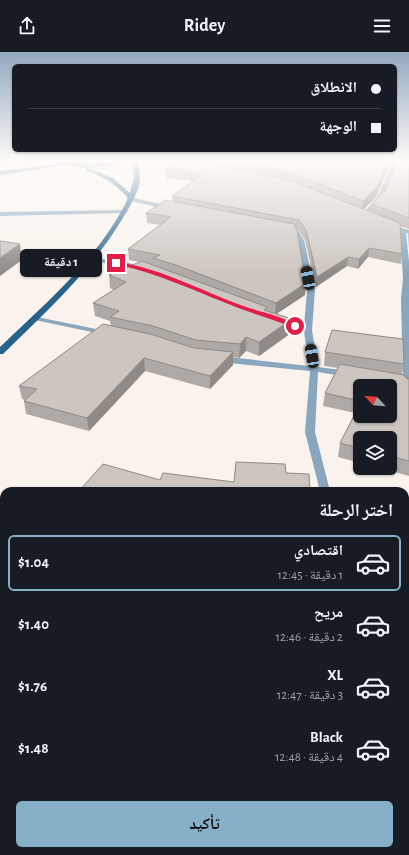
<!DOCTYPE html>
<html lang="ar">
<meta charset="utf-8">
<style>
body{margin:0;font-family:"Alegreya Sans","Noto Naskh Arabic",sans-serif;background:#20242c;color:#f1f3f6;direction:rtl;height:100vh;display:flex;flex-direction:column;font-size:15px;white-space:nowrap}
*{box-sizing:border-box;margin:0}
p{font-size:13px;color:#9ea1a6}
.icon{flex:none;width:22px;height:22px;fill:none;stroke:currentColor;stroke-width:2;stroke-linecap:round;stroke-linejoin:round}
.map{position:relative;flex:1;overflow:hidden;direction:ltr}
.details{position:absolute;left:0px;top:435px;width:409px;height:368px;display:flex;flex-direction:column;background:#171b24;border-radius:12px 12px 0 0;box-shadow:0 1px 3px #0004;direction:rtl}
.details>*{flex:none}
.banner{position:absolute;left:12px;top:12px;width:385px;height:88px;border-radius:6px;box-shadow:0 1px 3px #0004;direction:rtl;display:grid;align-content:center;height:88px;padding:0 16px;background:#171b24}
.needle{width:26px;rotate:296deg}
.buttons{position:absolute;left:353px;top:327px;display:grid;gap:8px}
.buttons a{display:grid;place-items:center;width:44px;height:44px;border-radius:6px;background:#171b24;box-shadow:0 1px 3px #0004;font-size:20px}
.end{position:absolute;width:18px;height:18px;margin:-9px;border:5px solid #e11d48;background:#fff;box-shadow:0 0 0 2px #fff}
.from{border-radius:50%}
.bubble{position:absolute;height:28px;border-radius:6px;background:#171b24;box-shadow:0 1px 3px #0004;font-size:13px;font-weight:700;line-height:28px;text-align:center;direction:rtl}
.car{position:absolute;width:12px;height:24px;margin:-12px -6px;border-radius:5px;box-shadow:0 0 3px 1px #0007;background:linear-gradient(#222 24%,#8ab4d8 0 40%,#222 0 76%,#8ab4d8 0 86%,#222 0)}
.banner b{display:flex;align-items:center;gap:14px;height:38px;font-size:15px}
.banner b+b{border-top:1px solid #363941}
.banner i{width:10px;height:10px;background:#f1f3f6}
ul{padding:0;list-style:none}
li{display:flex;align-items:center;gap:12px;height:56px;margin:0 8px 6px;padding:0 8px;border:2px solid transparent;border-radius:6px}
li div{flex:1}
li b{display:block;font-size:15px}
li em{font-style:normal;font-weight:700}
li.current{border-color:#86b0c8}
li>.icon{width:36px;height:36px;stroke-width:1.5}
h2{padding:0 16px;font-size:18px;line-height:48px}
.cta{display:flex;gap:8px;margin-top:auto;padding:8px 16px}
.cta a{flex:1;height:46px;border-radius:6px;background:#86b0c8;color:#111;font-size:16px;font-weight:700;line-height:46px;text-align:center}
header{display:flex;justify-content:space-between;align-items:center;height:52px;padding:0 16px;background:#171b24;font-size:18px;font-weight:700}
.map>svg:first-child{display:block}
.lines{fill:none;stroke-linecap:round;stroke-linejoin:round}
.street{fill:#88a6bd;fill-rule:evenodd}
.primary{fill:#28638b;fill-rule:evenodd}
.wall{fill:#afa9a5;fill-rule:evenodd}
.shaded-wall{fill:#8f8a86}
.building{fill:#ccc5c0;stroke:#8f8a86}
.route{fill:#e11d48}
</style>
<header><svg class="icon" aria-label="menu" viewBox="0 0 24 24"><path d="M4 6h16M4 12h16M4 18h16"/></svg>Ridey<svg class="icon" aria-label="share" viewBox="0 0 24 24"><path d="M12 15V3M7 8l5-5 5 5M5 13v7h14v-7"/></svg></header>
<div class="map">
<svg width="409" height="803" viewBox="0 0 409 803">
<rect width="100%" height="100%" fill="#faf3ed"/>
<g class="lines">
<g class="street">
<polygon points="167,109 181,109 192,112 189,114"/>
<polygon points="393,109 398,109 383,147 365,165 361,165 361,163 377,146"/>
<polygon points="129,145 170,154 173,156 170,158 127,148 127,146"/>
<polygon points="127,158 128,159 125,161 0,164 0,160"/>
<polygon points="387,172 409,178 409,182 406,181 409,209 409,341 406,340 403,332 401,247 403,226 400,179 387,174"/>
<polygon points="288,176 298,179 304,188 315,238 312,278 318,315 348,319 352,322 348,325 318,320 315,380 330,439 320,439 305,380 310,319 219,310 215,307 219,304 309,314 304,279 276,268 280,266 304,274 307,238 298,188 294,181 286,179 285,178"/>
<polygon points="89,205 129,211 148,218 145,220 128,215 87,208 86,207"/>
<polygon points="32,264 106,279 110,281 106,283 35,268 32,268"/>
<polygon points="409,582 409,592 405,593 405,583"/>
<rect x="0" y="618" width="4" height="12"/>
</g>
<g class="primary">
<polygon points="0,109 8,109 0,113"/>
<path d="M53,109L89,113L126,109L107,114L88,116L113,126L130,141L134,126L132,109H138C139,117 141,126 139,134C135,146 128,158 121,169C90,220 45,261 3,302H0V295C45,252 101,204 128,146C116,132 102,124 85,118L86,116L65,113L0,123V119L59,112Z"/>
</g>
</g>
<g class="wall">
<polygon points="177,109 391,109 376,145 364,157 370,159 371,152 386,138 409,109 409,197 408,183 409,177 400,174 402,202 401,212 368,205 358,217 347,214 316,235 305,188 298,178 297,177 305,243 276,262 291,281 259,304 246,299 239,306 233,305 233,313 210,337 145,319 89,379 26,362 24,349 25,348 22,347 19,334 111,274 110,269 95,264 93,251 114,238 110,236 109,223 140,210 129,208 128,197 160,173 147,171 146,161 173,149 172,144 193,129 166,126 166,117"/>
<path d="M325,300L404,312L402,322L407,327L409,326V424L380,416H390V386H360V411L338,405L340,391L355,361L323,354L325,341L338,316L324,314ZM360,334L390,364H360Z"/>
<polygon points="405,450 409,451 409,516 405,515"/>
<polygon points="0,466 4,468 4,513 0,517"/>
<polygon points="4,579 4,605 1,604 0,599 0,584"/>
<polygon points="346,799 370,799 369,803 365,803"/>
</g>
<g class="shaded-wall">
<polygon points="389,109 391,109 376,145 362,159 363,149"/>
<polygon points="20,192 22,208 0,224 0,206"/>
<polygon points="369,196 368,205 358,217 359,207"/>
<polygon points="348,205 347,214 316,235 317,225"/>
<polygon points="306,231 305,243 275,263 276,251"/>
<polygon points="292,267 291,281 259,304 259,290"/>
<polygon points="246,285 246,299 239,306 240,292"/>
<polygon points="233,300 233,313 210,337 210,324"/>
<polygon points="144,306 145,319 89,379 87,366"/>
<polygon points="1,496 4,510 4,513 0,517 0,497"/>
<polygon points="4,736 4,767 0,774 0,743"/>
</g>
<g class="building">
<polygon points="177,109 200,109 241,117 294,130 400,171 402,202 369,196 359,207 348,205 317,225 306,178 299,168 172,144 203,122 166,117"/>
<polygon points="240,109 389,109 377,135 363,149 299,124"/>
<polygon points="397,109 409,109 409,166 371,152 386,138"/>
<polygon points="166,148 294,172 297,178 306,231 276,251 176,213 153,206 160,203 128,197 171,165 146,161"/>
<polygon points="0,189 20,192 0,206"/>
<polygon points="142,209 267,255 264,258 292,267 259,290 246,285 240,292 196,288 153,274 110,265 119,259 93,251 126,230 109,223"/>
<polygon points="103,272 150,282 194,296 233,300 210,324 144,306 87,366 24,349 37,337 19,334"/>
<polygon points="332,278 403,287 404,312 325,300"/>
<polygon points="340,312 404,323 407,327 409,326 409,409 390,404 390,386 360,386 360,396 340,391 360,352 360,364 390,364 390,334 360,334 360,349 325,341"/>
<polygon points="236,410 285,412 286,421 309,422 310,439 79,439 103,412 160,428 163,421 234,430"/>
<polygon points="405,450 409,451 409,500 405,499"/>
<polygon points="0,466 4,468 4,497 1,496 0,497"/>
<polygon points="4,579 4,591 0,589 0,584"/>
<polygon points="0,652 4,653 4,736 0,743"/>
<polygon points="113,799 206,799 215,803 111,803"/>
</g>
<linearGradient id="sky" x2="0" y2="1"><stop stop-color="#93a9c0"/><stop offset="0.49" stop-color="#fdfaf7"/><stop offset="1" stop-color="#fdfaf7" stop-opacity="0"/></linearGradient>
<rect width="409" height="222" fill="url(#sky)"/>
<path class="route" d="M116,210C162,216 203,240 246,255C261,260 285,265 297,274L293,275C276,269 258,263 241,257C199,241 159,221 114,212Z"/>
</svg>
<div class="buttons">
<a><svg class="needle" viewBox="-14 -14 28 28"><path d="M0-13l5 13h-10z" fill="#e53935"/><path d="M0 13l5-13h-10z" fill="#9ea1a6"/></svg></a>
<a><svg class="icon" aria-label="layers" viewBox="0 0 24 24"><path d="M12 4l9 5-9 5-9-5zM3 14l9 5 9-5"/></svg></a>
</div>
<i class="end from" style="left:295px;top:274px"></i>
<i class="end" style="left:116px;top:211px"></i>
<div class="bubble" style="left:20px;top:197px;width:82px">1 دقيقة</div>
<i class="car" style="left:308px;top:226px;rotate:349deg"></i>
<i class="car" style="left:312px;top:304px;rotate:350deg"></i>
<div class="banner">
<b><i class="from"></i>الانطلاق</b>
<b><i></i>الوجهة</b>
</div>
<section class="details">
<h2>اختر الرحلة</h2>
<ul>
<li class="current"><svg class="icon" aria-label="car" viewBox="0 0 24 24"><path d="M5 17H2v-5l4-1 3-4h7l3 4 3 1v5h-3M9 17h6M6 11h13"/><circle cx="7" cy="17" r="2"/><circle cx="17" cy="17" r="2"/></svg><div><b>اقتصادي</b><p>1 دقيقة · 12:45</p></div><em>$1.04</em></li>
<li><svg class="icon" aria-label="car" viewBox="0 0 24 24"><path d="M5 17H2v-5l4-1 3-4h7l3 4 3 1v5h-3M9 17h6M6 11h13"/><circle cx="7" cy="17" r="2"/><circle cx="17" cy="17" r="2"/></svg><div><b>مريح</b><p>2 دقيقة · 12:46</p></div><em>$1.40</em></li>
<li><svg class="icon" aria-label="car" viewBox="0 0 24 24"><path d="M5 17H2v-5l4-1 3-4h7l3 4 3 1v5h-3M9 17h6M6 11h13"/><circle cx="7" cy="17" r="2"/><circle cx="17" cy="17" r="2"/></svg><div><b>XL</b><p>3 دقيقة · 12:47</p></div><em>$1.76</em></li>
<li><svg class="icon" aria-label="car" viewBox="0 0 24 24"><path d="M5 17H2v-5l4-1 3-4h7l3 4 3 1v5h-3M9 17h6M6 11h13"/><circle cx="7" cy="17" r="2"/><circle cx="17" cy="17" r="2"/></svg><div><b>Black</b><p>4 دقيقة · 12:48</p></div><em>$1.48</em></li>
</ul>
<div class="cta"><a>تأكيد</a></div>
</section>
</div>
